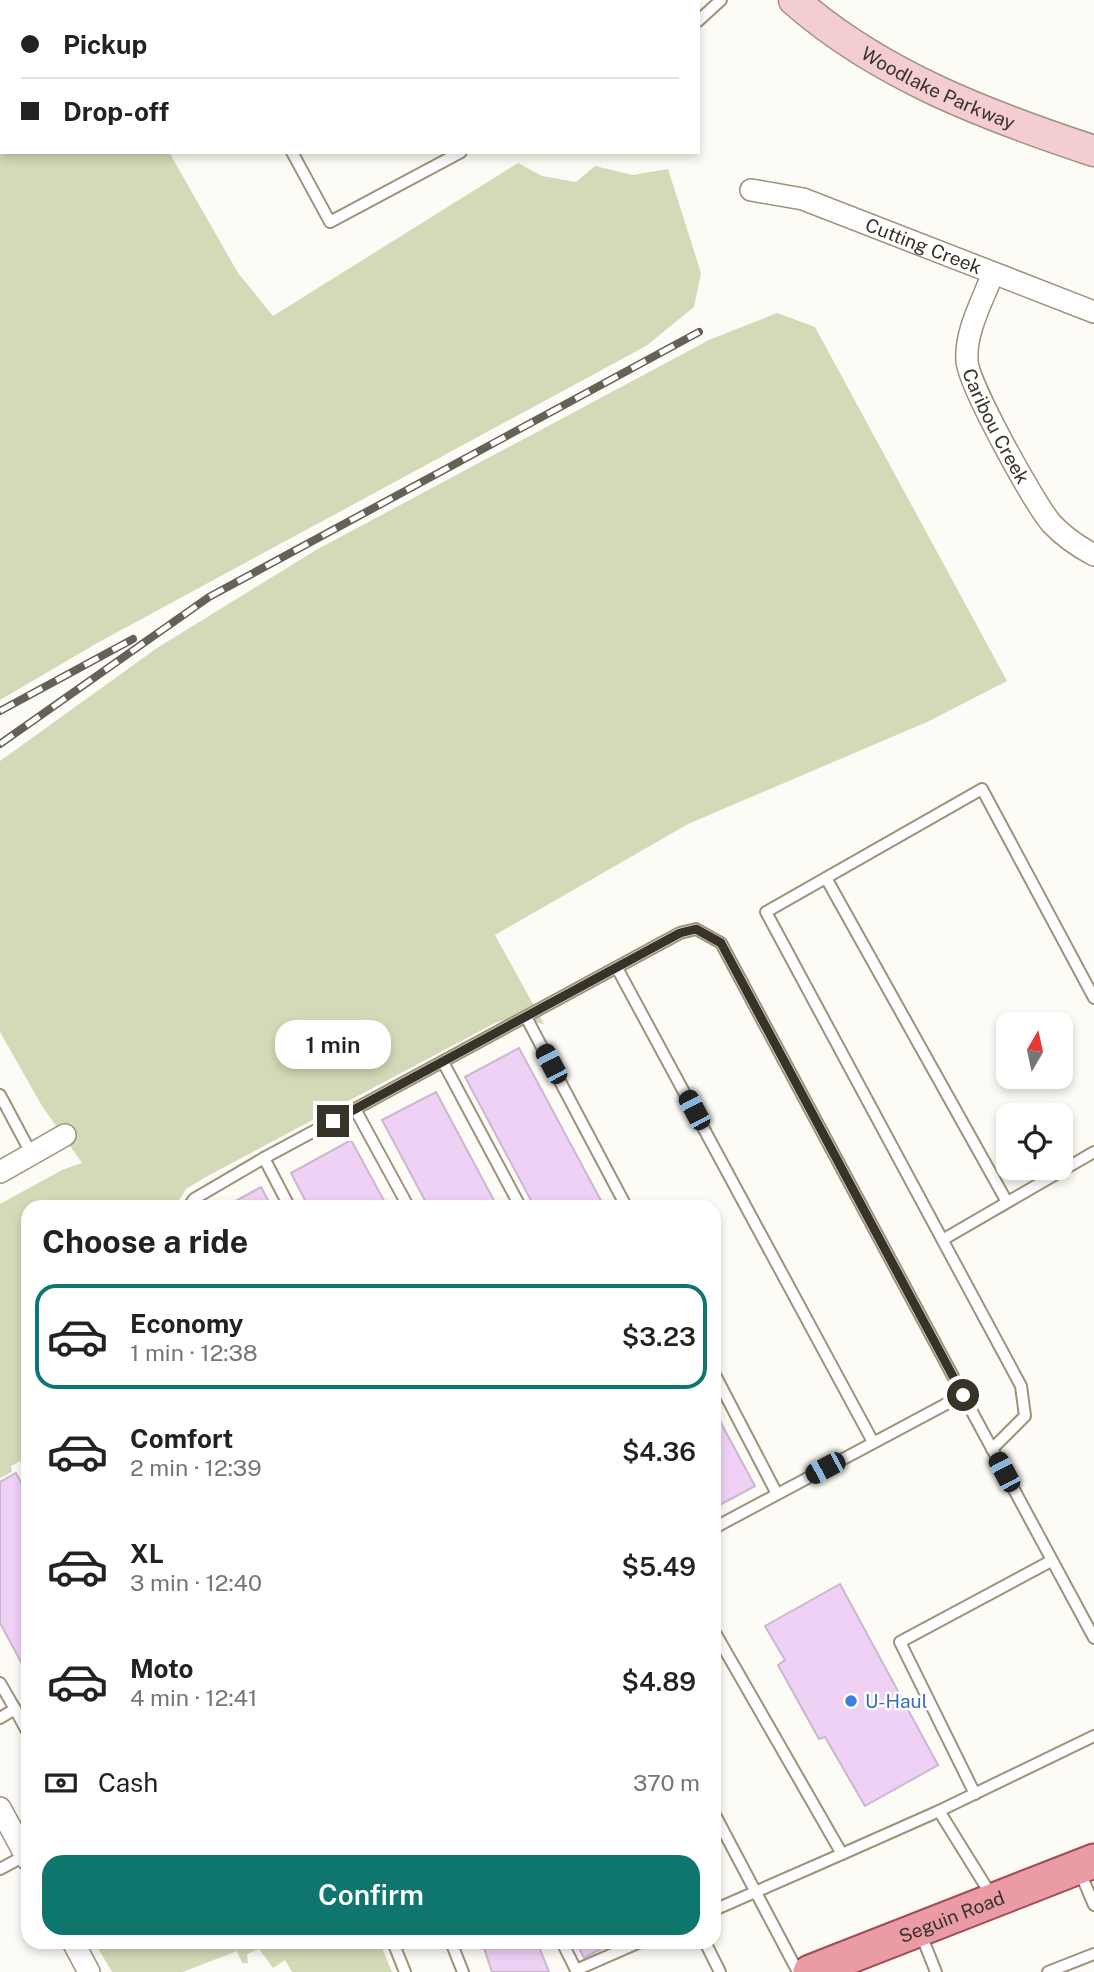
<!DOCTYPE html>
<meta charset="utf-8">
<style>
body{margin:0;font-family:"Public Sans",sans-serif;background:#f2f2f2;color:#222;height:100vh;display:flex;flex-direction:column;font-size:26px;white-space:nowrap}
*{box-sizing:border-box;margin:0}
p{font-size:23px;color:#767676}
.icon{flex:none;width:38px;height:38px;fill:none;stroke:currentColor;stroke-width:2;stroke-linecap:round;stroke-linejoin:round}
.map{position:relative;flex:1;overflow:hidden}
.panel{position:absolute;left:21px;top:1200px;width:700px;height:749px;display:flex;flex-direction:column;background:#fff;border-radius:21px;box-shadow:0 4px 10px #0003}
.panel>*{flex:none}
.banner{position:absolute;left:0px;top:0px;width:700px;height:154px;box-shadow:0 4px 10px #0003;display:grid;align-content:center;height:154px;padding:0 21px;background:#fff}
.needle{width:46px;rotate:9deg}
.tools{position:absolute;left:996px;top:1012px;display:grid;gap:14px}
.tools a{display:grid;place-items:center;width:77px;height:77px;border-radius:14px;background:#fff;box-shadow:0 4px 10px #0003;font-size:35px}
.end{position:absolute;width:32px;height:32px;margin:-16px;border:9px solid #373328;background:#fff;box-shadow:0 0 0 4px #fff}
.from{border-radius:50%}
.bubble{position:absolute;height:49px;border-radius:21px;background:#fff;box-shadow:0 4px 10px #0003;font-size:23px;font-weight:600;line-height:49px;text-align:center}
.car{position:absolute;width:21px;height:42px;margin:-21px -10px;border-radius:9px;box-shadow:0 0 5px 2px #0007;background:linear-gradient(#222 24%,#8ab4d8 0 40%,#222 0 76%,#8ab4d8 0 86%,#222 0)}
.banner b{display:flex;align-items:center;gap:24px;height:66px;font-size:26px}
.banner b+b{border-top:2px solid #e0e0e0}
.banner i{width:18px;height:18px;background:#222}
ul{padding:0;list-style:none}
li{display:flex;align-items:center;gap:21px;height:105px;margin:0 14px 10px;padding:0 7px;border:4px solid transparent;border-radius:21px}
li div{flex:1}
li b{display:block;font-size:26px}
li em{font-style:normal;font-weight:600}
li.on{border-color:#0f766e}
li>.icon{width:63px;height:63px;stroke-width:1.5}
h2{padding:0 21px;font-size:32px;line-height:84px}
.pay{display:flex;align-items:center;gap:18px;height:77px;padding:0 21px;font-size:26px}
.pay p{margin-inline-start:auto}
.button{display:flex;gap:14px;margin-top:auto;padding:14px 21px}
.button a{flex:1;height:80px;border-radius:21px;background:#0f766e;color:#fff;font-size:28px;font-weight:600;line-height:80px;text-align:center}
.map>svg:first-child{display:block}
.green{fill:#d3dab7}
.building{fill:#f0d1f6;stroke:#cbb7cf;stroke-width:2}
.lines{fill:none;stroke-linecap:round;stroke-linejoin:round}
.lane-casing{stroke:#9e937a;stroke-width:14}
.street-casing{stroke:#9e937a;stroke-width:24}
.secondary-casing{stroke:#9e937a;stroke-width:33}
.primary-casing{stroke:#a24b54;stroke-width:37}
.lane{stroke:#fff;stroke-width:10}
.street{stroke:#fff;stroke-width:21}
.secondary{stroke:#f4cdd3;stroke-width:30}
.primary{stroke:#ea9ba6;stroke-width:33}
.rail-casing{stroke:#656157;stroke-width:8}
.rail{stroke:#fff;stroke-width:5;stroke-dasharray:16;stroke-linecap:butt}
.route{stroke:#373328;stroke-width:9}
.shop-dot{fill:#3f7fe0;stroke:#fff;stroke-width:2.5}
.labels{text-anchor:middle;stroke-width:5;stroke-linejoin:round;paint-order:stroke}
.street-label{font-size:19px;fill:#373328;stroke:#fff}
.shop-label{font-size:19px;fill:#366cbe;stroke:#fff;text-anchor:start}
</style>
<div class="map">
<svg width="1094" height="1972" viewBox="0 0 1094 1972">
<rect width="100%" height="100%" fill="#fdfbf5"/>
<g class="green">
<polygon points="0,0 85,2 2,2 2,152 169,152 238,273 273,316 518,163 542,176 576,182 595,166 633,175 668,169 701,273 694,307 646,346 99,642 0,700"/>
<polygon points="566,0 699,0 696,2"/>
<polygon points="777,313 815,327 1007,681 927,722 688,824 495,935 544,1024 512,1017 495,1023 204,1178 186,1189 175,1207 28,1208 28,1457 11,1466 12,1472 0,1478 0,1204 62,1170 82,1163 42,1106 0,1032 0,761 157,648 316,550 709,340"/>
<polygon points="95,1943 380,1943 392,1972 292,1972 285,1960 273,1968 259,1949 247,1954 248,1963 242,1963 237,1951 183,1972 112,1972"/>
</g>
<g class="building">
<polygon points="519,1048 605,1208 535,1208 465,1077"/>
<polygon points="436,1092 498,1208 429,1208 382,1120"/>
<polygon points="351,1140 388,1208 309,1208 291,1173"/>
<polygon points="261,1187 272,1208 223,1208"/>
<polygon points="714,1410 755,1486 714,1508"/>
<polygon points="16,1473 28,1496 28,1675 0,1623 0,1482"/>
<polygon points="840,1584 938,1765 865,1806 825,1737 819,1739 778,1665 785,1660 765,1626"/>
<polygon points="482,1942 537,1942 549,1972 492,1972"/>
<polygon points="576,1942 614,1942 584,1958"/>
</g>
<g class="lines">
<defs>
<g id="lane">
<polyline points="522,0 523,2"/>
<polyline points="698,21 721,0"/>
<polyline points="292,152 330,222 461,152"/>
<polyline points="826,878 1007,1202"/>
<polyline points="617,968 873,1442"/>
<polyline points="526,1017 627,1208"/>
<polyline points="443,1062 521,1208"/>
<polyline points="0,1095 32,1155"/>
<polyline points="355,1109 680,933 696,929 721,943 963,1395 714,1528"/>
<polyline points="188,1208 194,1199 264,1158"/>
<polyline points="290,1208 264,1158 355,1109 409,1208"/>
<polyline points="944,1239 1094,1152"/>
<polyline points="714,1373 777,1494"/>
<polyline points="963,1395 1094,1638"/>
<polyline points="992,1449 1025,1416 1021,1386 766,912 982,789 1094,998"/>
<polyline points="714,1631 842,1854 939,1811 993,1898"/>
<polyline points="0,1683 15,1709 0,1718"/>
<polyline points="15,1709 28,1733"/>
<polyline points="975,1794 900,1642 1051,1561"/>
<polyline points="939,1811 1094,1736"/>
<polyline points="714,1813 798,1972"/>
<polyline points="0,1869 28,1854"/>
<polyline points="1079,1870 1094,1905"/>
<polyline points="714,1910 842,1854"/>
<polyline points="920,1932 936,1972"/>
<polyline points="393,1942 405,1972"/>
<polyline points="451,1942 463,1972"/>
<polyline points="562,1942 576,1970 640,1942"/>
<polyline points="705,1942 720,1972"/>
<polyline points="1048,1972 1094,1954"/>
</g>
<g id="street">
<path id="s1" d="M751,190L803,199L1094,312"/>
<path id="s2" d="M993,273C983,300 965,331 967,361C969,386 1033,501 1051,523C1063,536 1079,547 1094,555"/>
<polyline points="0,1172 65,1135"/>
<polyline points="0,1808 28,1860"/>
<polyline points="73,1942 89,1972"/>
</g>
<g id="secondary">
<path id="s3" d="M794,0C879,75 988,116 1094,151"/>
</g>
<g id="primary">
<path id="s4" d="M810,1972L1094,1861"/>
</g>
</defs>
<use href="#lane" class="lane-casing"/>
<use href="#street" class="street-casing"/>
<use href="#secondary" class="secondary-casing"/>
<use href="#primary" class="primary-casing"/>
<use href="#lane" class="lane"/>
<use href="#street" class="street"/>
<use href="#secondary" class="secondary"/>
<use href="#primary" class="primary"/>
<defs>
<g id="rail">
<polyline points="0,711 133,639"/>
<polyline points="0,744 209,597 699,332"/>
</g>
</defs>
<use href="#rail" class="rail-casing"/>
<use href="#rail" class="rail"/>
</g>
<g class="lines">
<polyline class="route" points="333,1121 680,933 696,929 721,943 963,1395"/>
</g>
<circle class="shop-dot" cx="851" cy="1701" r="7"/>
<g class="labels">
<g class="street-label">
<text dy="7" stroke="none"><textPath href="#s3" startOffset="170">Woodlake Parkway</textPath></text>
<text dy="7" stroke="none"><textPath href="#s1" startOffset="182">Cutting Creek</textPath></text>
<text dy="7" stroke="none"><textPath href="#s2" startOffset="164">Caribou Creek</textPath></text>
<text dy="7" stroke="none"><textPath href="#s4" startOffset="152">Seguin Road</textPath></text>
</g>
<g class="shop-label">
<text x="865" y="1708">U-Haul</text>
</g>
</g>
</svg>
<div class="tools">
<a><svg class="needle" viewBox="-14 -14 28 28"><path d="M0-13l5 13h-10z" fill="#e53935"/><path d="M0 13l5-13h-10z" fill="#767676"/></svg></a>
<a><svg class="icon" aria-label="locate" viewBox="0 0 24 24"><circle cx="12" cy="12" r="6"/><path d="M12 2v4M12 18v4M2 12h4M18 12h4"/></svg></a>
</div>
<i class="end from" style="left:963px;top:1395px"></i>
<i class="end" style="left:333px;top:1121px"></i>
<div class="bubble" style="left:275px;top:1020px;width:116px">1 min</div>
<i class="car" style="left:551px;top:1064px;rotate:332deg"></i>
<i class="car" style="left:694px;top:1110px;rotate:332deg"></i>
<i class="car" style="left:825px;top:1468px;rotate:242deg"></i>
<i class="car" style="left:1004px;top:1472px;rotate:332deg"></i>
<div class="banner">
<b><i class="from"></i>Pickup</b>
<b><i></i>Drop-off</b>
</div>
<section class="panel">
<h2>Choose a ride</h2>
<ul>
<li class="on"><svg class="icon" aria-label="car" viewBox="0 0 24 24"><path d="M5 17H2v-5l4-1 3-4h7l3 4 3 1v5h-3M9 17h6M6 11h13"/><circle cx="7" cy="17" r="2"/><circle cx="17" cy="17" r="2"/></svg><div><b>Economy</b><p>1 min · 12:38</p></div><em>$3.23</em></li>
<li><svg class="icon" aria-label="car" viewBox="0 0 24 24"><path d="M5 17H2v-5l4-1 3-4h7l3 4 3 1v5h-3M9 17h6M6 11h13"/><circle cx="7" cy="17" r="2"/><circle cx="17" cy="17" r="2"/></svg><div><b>Comfort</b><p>2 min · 12:39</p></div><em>$4.36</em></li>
<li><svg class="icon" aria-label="car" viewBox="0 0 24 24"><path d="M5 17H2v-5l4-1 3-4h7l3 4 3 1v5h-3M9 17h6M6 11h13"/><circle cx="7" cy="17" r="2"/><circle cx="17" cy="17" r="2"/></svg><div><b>XL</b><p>3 min · 12:40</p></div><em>$5.49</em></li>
<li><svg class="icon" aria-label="car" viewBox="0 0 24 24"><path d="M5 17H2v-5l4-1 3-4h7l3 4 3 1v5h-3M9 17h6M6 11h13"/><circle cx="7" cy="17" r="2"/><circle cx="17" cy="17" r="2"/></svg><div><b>Moto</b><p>4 min · 12:41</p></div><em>$4.89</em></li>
</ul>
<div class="pay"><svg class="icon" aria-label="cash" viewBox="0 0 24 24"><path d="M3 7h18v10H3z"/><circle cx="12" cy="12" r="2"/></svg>Cash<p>370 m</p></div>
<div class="button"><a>Confirm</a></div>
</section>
</div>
